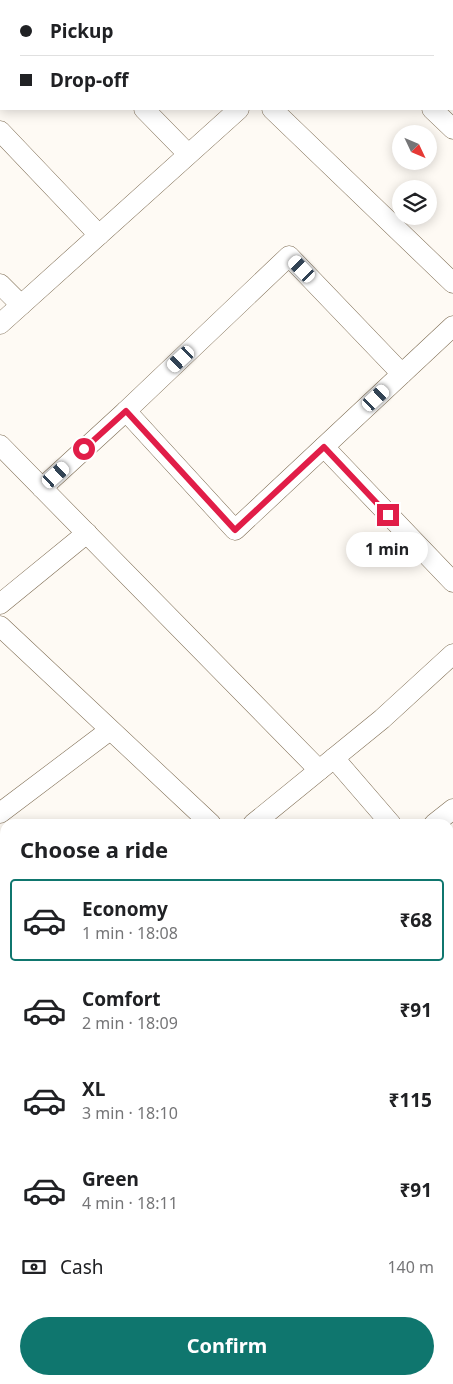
<!DOCTYPE html>
<meta charset="utf-8">
<style>
body{margin:0;font-family:"Noto Sans",sans-serif;background:#f2f2f2;color:#202124;height:100vh;display:flex;flex-direction:column;font-size:19px;white-space:nowrap}
*{box-sizing:border-box;margin:0}
p{font-size:16px;color:#757577}
.icon{flex:none;width:28px;height:28px;fill:none;stroke:currentColor;stroke-width:2;stroke-linecap:round;stroke-linejoin:round}
.map{position:relative;flex:1;overflow:hidden}
.details{position:absolute;left:0px;top:819px;width:454px;height:566px;display:flex;flex-direction:column;background:#fff;border-radius:15px 15px 0 0;box-shadow:0 2px 12px #0003}
.details>*{flex:none}
.banner{position:absolute;left:0px;top:0px;width:454px;height:110px;box-shadow:0 2px 12px #0003;display:grid;align-content:center;height:110px;padding:0 20px;background:#fff}
.needle{width:32px;rotate:134deg}
.buttons{position:absolute;left:392px;top:125px;display:grid;gap:10px}
.buttons a{display:grid;place-items:center;width:45px;height:45px;border-radius:50%;background:#fff;box-shadow:0 2px 12px #0003;font-size:25px}
.end{position:absolute;width:22px;height:22px;margin:-11px;border:6px solid #e11d48;background:#fff;box-shadow:0 0 0 2px #fff}
.from{border-radius:50%}
.bubble{position:absolute;height:35px;border-radius:18px;background:#fff;box-shadow:0 2px 12px #0003;font-size:16px;font-weight:700;line-height:35px;text-align:center}
.car{position:absolute;width:15px;height:30px;margin:-15px -8px;border-radius:6px;box-shadow:0 0 4px 1px #0007;background:linear-gradient(#fff 24%,#345 0 40%,#fff 0 76%,#345 0 86%,#fff 0)}
.banner b{display:flex;align-items:center;gap:18px;height:48px;font-size:19px}
.banner b+b{border-top:1px solid #e0e0e0}
.banner i{width:12px;height:12px;background:#202124}
ul{padding:0;list-style:none}
li{display:flex;align-items:center;gap:15px;height:82px;margin:0 10px 8px;padding:0 10px;border:2px solid transparent;border-radius:5px}
li div{flex:1}
li b{display:block;font-size:19px}
li em{font-style:normal;font-weight:700}
li.on{border-color:#0f766e}
li>.icon{width:45px;height:45px;stroke-width:1.5}
h2{padding:0 20px;font-size:22px;line-height:60px}
.pay{display:flex;align-items:center;gap:12px;height:55px;padding:0 20px;font-size:19px}
.pay p{margin-inline-start:auto}
.cta{display:flex;gap:10px;margin-top:auto;padding:10px 20px}
.cta a{flex:1;height:58px;border-radius:30px;background:#0f766e;color:#fff;font-size:20px;font-weight:700;line-height:58px;text-align:center}
.map>svg:first-child{display:block}
.lines{fill:none;stroke-linecap:round;stroke-linejoin:round}
.minor-casing{stroke:#7d6b51;stroke-width:21}
.secondary-casing{stroke:#7d6b51;stroke-width:29}
.minor{stroke:#fff;stroke-width:20}
.secondary{stroke:#eae6fe;stroke-width:28}
.route{stroke:#e11d48;stroke-width:6}
</style>
<div class="map">
<svg width="453" height="1384" viewBox="0 0 453 1384">
<rect width="100%" height="100%" fill="#fefaf4"/>
<g class="lines">
<defs>
<g id="minor">
<polyline points="327,0 328,1"/>
<polyline points="74,1 76,0"/>
<polyline points="0,69 1,67"/>
<polyline points="144,109 188,154"/>
<polyline points="272,109 453,283"/>
<polyline points="432,109 453,129"/>
<polyline points="0,131 99,235"/>
<polyline points="0,284 21,305"/>
<polyline points="0,324 239,109"/>
<polyline points="402,374 289,256 126,411 235,530 453,326"/>
<polyline points="0,445 319,770"/>
<polyline points="324,447 453,582"/>
<polyline points="42,488 126,411"/>
<polyline points="0,604 87,533"/>
<polyline points="0,626 211,824"/>
<polyline points="334,758 391,824"/>
<polyline points="0,813 110,730"/>
<polyline points="253,824 382,719 453,654"/>
<polyline points="434,824 453,809"/>
<polyline points="449,891 453,896"/>
<polyline points="0,1002 5,999"/>
<polyline points="0,1097 5,1094"/>
<polyline points="449,1170 453,1176"/>
<polyline points="0,1328 5,1333"/>
<polyline points="52,1380 56,1384"/>
</g>
<g id="secondary">
<polyline points="449,1324 453,1321"/>
<polyline points="348,1384 353,1380"/>
</g>
</defs>
<use href="#minor" class="minor-casing"/>
<use href="#secondary" class="secondary-casing"/>
<use href="#minor" class="minor"/>
<use href="#secondary" class="secondary"/>
</g>
<g class="lines">
<polyline class="route" points="84,449 126,411 235,530 324,447 388,515"/>
</g>
</svg>
<div class="buttons">
<a><svg class="needle" viewBox="-14 -14 28 28"><path d="M0-13l5 13h-10z" fill="#e53935"/><path d="M0 13l5-13h-10z" fill="#757577"/></svg></a>
<a><svg class="icon" aria-label="layers" viewBox="0 0 24 24"><path d="M12 4l9 5-9 5-9-5zM3 14l9 5 9-5"/></svg></a>
</div>
<i class="end from" style="left:84px;top:449px"></i>
<i class="end" style="left:388px;top:515px"></i>
<div class="bubble" style="left:346px;top:532px;width:82px">1 min</div>
<i class="car" style="left:302px;top:269px;rotate:316deg"></i>
<i class="car" style="left:181px;top:359px;rotate:227deg"></i>
<i class="car" style="left:376px;top:398px;rotate:47deg"></i>
<i class="car" style="left:56px;top:475px;rotate:48deg"></i>
<div class="banner">
<b><i class="from"></i>Pickup</b>
<b><i></i>Drop-off</b>
</div>
<section class="details">
<h2>Choose a ride</h2>
<ul>
<li class="on"><svg class="icon" aria-label="car" viewBox="0 0 24 24"><path d="M5 17H2v-5l4-1 3-4h7l3 4 3 1v5h-3M9 17h6M6 11h13"/><circle cx="7" cy="17" r="2"/><circle cx="17" cy="17" r="2"/></svg><div><b>Economy</b><p>1 min · 18:08</p></div><em>₹68</em></li>
<li><svg class="icon" aria-label="car" viewBox="0 0 24 24"><path d="M5 17H2v-5l4-1 3-4h7l3 4 3 1v5h-3M9 17h6M6 11h13"/><circle cx="7" cy="17" r="2"/><circle cx="17" cy="17" r="2"/></svg><div><b>Comfort</b><p>2 min · 18:09</p></div><em>₹91</em></li>
<li><svg class="icon" aria-label="car" viewBox="0 0 24 24"><path d="M5 17H2v-5l4-1 3-4h7l3 4 3 1v5h-3M9 17h6M6 11h13"/><circle cx="7" cy="17" r="2"/><circle cx="17" cy="17" r="2"/></svg><div><b>XL</b><p>3 min · 18:10</p></div><em>₹115</em></li>
<li><svg class="icon" aria-label="car" viewBox="0 0 24 24"><path d="M5 17H2v-5l4-1 3-4h7l3 4 3 1v5h-3M9 17h6M6 11h13"/><circle cx="7" cy="17" r="2"/><circle cx="17" cy="17" r="2"/></svg><div><b>Green</b><p>4 min · 18:11</p></div><em>₹91</em></li>
</ul>
<div class="pay"><svg class="icon" aria-label="cash" viewBox="0 0 24 24"><path d="M3 7h18v10H3z"/><circle cx="12" cy="12" r="2"/></svg>Cash<p>140 m</p></div>
<div class="cta"><a>Confirm</a></div>
</section>
</div>
